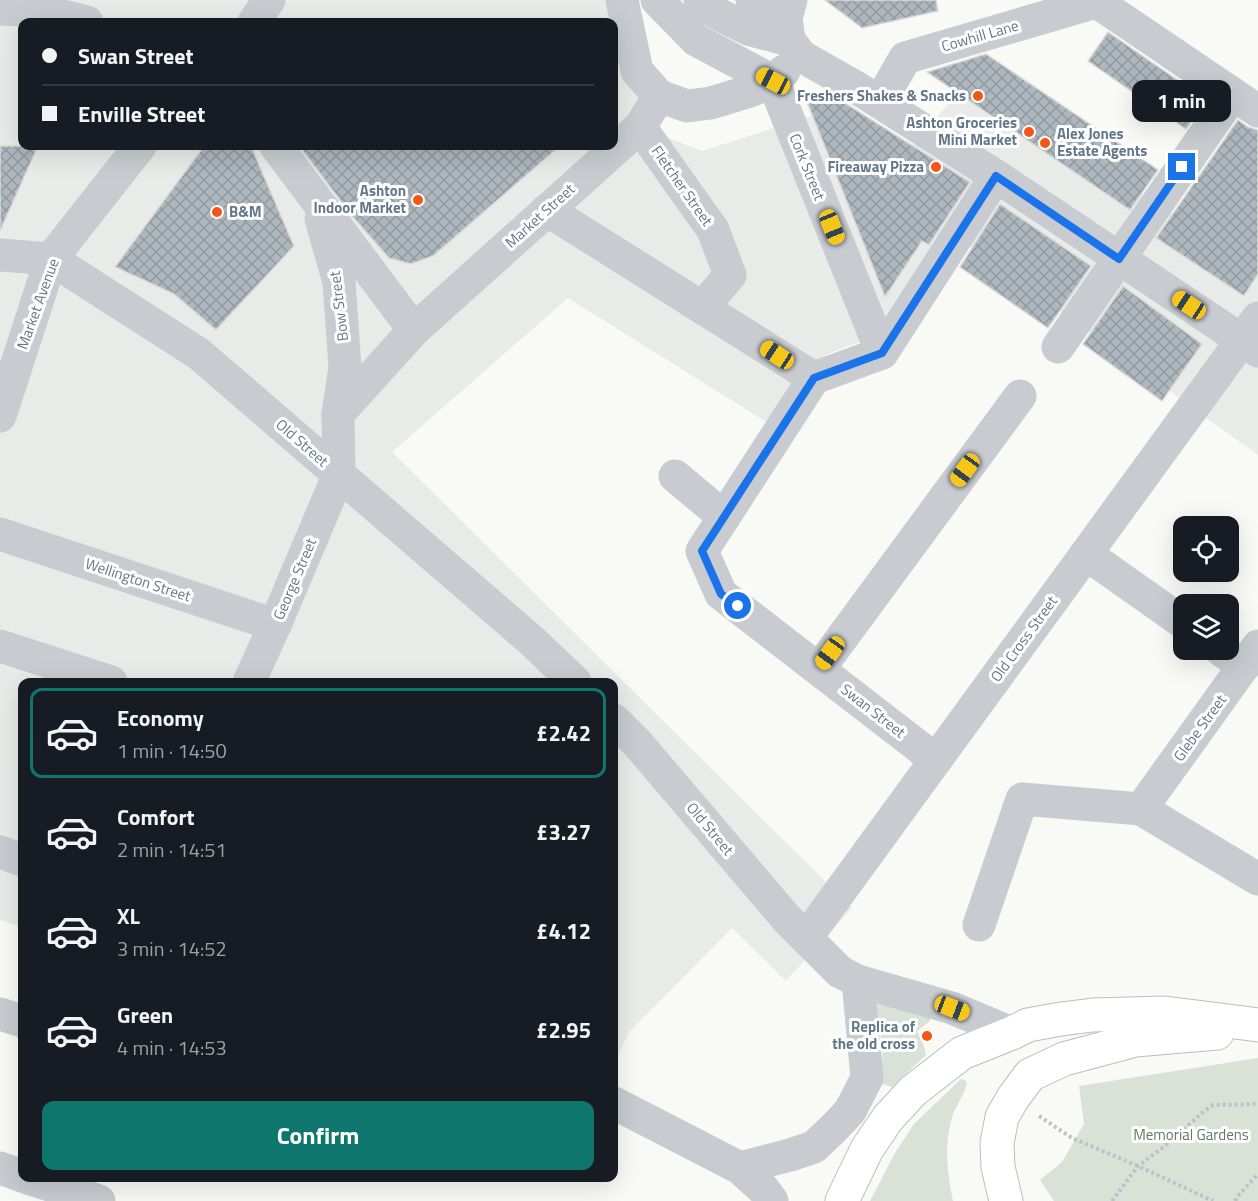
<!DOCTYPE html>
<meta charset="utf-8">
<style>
body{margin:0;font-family:"Titillium Web",sans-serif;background:#242831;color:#f1f3f6;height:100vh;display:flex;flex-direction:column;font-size:22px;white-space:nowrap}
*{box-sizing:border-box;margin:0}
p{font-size:20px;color:#9ea1a6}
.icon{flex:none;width:33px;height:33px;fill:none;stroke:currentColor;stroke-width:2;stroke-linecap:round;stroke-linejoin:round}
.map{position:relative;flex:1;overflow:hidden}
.sheet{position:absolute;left:18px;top:678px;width:600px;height:504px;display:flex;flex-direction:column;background:#171b24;border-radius:12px;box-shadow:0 6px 24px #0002}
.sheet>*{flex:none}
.guide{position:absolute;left:18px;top:18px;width:600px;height:132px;border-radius:12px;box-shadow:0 6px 24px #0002;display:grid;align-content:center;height:132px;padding:0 24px;background:#171b24}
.tools{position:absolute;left:1173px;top:516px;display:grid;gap:12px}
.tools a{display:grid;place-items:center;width:66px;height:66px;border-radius:12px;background:#171b24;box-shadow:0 6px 24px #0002;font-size:30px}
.end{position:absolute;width:27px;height:27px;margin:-14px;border:8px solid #1a73e8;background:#fff;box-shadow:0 0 0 3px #fff}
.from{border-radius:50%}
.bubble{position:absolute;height:42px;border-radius:12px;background:#171b24;box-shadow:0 6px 24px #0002;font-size:20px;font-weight:700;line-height:42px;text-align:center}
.car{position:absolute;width:18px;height:36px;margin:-18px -9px;border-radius:8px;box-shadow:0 0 4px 2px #0007;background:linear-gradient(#f5c518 24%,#345 0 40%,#f5c518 0 76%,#345 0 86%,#f5c518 0)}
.guide b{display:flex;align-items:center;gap:21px;height:57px;font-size:22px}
.guide b+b{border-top:2px solid #363941}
.guide i{width:15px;height:15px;background:#f1f3f6}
ul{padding:10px 0 0;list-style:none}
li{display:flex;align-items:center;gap:18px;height:90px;margin:0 12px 9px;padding:0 12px;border:3px solid transparent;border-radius:12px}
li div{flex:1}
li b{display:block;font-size:22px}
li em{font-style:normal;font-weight:700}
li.selected{border-color:#0f766e}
li>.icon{width:54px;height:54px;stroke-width:1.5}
.action{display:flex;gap:12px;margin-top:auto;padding:12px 24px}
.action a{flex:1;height:69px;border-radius:12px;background:#0f766e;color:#fff;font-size:24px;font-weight:700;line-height:69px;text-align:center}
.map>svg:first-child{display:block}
.built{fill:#e9ebe9;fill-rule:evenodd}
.green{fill:#dae1d6}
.building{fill:url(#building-cross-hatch);stroke:#dadbd8;stroke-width:1.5}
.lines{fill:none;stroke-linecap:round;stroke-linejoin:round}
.highway-casing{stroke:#babec1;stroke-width:35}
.path{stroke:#bfc2c4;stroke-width:4;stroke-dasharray:3 3;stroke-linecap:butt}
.minor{stroke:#c8ccd0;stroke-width:33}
.highway{stroke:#fff;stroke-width:33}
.route{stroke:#1a73e8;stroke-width:8}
.poi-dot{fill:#f55519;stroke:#fff;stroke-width:2}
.labels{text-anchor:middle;stroke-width:6;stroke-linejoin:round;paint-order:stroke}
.street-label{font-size:15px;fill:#64788a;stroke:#fff}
.poi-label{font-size:15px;font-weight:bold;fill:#64788a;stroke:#fff;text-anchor:end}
.park-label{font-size:15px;fill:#657a60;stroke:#fff}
</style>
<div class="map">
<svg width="1258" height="1201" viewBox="0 0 1258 1201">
<defs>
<pattern id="building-cross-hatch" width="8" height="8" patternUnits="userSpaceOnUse" patternTransform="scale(1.5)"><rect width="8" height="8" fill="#aeb7be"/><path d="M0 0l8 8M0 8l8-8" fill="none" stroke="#919aa0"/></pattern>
</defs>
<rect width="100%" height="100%" fill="#f9f9f6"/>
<path class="built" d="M0,0H622L637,71L640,127L702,151L840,107L910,148L970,79L1258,271V455L969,246L922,318L825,355L768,423L568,298L392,452L852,908L786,981L732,928L629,1032L614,1064V682H22V927L0,920ZM22,22H614V146H22Z"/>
<g class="green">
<path d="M877,1004L929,1013L930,1021L917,1031L924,1046L926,1055L892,1087L880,1083C884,1057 883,1035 874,1011Z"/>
<polygon points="1258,1058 1258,1201 1054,1201 1040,1180 1062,1162 1084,1124 1079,1086"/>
<path d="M961,1079L964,1080L967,1083C964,1095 956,1105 952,1117C944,1144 947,1174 953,1201H870L895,1153L914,1124Z"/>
</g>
<g class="building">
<polygon points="825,0 936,0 938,11 862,28"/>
<polygon points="1108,32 1206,100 1186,129 1088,61"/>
<polygon points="986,54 1158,170 1130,210 927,72"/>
<polygon points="829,93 970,182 929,245 922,241 885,297 807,102"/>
<polygon points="1238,120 1248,127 1258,130 1258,274 1244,296 1156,238"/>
<polygon points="0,146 38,146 0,231"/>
<polygon points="204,146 251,146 294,246 216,330 174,294 115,267"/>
<polygon points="299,146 560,146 433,256 411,264 389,258 352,216"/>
<polygon points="1000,204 1091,266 1048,328 960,267"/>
<polygon points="1123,286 1202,344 1162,401 1083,344"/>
</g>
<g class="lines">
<defs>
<g id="highway">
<polyline points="842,1201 867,1149 888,1118 913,1091 962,1053 1012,1033 1028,1025 1061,1019 1093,1015 1165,1013 1258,1025"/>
<polyline points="1006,1201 998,1167 997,1143 1002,1117 1013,1098 1030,1075 1064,1059 1135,1040 1217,1033"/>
</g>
</defs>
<use href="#highway" class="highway-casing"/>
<g class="path">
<polyline points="1039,1116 1072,1138 1138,1166 1213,1201"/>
<polyline points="1112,1201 1138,1166 1165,1146 1203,1112 1213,1105 1258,1104"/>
<polyline points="1235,1201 1238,1196 1258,1174"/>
</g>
<g class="minor">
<polyline points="622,0 637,71 659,96 687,106 711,103 750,91 773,81 784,71"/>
<polyline points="657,0 696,40 773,81 882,353"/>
<polyline points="700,0 716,13 748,29 789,40"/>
<polyline points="752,0 786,18"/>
<polyline points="791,0 786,18 789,40 801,56 854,86 996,176 1258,351"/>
<polyline points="1094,0 1258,111"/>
<polyline points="0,9 42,11 87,22"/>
<polyline points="254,22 269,0"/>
<polyline points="880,102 905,58 1103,0"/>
<polyline points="640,127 713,230 730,275 702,308"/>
<polyline points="276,146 414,330"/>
<polyline points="547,210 814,378"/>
<polyline points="321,219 339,282 345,367 338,414"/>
<polyline points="0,255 51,259 199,354 532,641 575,682"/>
<polyline points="1058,347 1233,94"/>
<polyline points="0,416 51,259 140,146"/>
<polyline points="675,476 724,517"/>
<polyline points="0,534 275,625"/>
<polyline points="1086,554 1184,623"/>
<polyline points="0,646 111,682"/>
<polyline points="1221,650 1244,666"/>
<polyline points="819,669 1020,396"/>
<polyline points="249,682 275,625 339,474 338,414 414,330 640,127 659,96"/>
<polyline points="614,720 638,744 787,919 840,972 858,981 952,1008 1012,1033"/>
<polyline points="936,760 721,594 702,551 814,378 882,353 996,176"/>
<polyline points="1141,809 1258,646"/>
<polyline points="0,852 22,860"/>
<polyline points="979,925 1022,799 1141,809 1258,879"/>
<polyline points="806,938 1258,318"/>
<polyline points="0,1014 22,1021"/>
<polyline points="614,1103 740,1168 764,1190 772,1201"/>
<polyline points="0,1168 22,1176"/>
<polyline points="740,1168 790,1155 814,1147 835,1127 850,1111 867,1078 858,981"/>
<polyline points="28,1178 99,1201"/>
</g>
<use href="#highway" class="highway"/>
</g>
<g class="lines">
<polyline class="route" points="738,606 721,594 702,551 814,378 882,353 996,176 1119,259 1182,167"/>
</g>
<g class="poi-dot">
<circle cx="978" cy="96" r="6"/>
<circle cx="1029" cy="132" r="6"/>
<circle cx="1045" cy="143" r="6"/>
<circle cx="936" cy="167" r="6"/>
<circle cx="418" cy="200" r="6"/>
<circle cx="217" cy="212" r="6"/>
<circle cx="927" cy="1036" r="6"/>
</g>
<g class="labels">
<g class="street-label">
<text transform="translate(980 36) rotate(-16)" y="5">Cowhill Lane</text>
<text transform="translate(807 167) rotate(68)" y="5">Cork Street</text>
<text transform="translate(682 186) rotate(55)" y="5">Fletcher Street</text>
<text transform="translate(540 216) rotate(-42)" y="5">Market Street</text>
<text transform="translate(38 304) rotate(-70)" y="5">Market Avenue</text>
<text transform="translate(339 306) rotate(-97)" y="5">Bow Street</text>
<text transform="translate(302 443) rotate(41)" y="5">Old Street</text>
<text transform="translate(295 579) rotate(-67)" y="5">George Street</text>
<text transform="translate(138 580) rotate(18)" y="5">Wellington Street</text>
<text transform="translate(1024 639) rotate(-54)" y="5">Old Cross Street</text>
<text transform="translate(873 711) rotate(38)" y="5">Swan Street</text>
<text transform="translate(1200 728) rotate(-54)" y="5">Glebe Street</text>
<text transform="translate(710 829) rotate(50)" y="5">Old Street</text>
</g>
<g class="poi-label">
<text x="966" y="101">Freshers Shakes &amp; Snacks</text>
<text x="1017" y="128">Ashton Groceries<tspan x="1017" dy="17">Mini Market</tspan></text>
<text x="1057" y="139" text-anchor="start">Alex Jones<tspan x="1057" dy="17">Estate Agents</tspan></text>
<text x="924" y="172">Fireaway Pizza</text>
<text x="406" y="196">Ashton<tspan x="406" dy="17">Indoor Market</tspan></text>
<text x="229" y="217" text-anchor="start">B&amp;M</text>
<text x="915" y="1032">Replica of<tspan x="915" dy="17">the old cross</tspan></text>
</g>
<g class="park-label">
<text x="1191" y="1140">Memorial Gardens</text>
</g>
</g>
</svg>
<div class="tools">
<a><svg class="icon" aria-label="locate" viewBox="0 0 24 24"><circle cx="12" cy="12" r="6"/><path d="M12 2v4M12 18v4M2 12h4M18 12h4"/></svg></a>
<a><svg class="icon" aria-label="layers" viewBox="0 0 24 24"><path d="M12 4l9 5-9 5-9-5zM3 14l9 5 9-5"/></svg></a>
</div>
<i class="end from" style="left:738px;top:606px"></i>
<i class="end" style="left:1182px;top:167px"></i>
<div class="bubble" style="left:1132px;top:80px;width:99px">1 min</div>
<i class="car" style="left:773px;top:81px;rotate:298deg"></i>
<i class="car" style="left:832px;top:227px;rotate:158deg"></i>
<i class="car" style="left:1189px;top:305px;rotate:303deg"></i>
<i class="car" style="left:777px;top:355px;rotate:303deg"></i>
<i class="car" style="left:965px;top:470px;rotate:216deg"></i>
<i class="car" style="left:830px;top:653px;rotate:216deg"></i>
<i class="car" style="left:952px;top:1008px;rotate:111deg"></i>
<div class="guide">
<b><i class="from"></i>Swan Street</b>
<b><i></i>Enville Street</b>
</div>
<section class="sheet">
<ul>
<li class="selected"><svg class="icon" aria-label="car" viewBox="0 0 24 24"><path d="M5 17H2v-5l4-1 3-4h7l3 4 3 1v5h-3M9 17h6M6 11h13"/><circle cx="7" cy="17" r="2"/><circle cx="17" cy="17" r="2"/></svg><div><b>Economy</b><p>1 min · 14:50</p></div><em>£2.42</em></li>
<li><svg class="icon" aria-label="car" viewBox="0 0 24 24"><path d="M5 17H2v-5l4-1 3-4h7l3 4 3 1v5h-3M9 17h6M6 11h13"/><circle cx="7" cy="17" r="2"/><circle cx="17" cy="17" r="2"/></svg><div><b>Comfort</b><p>2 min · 14:51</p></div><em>£3.27</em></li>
<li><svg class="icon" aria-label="car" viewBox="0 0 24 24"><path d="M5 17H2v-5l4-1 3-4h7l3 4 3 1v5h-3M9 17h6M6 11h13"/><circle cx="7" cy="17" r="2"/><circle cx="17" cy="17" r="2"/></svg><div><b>XL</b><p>3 min · 14:52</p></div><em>£4.12</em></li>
<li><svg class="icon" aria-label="car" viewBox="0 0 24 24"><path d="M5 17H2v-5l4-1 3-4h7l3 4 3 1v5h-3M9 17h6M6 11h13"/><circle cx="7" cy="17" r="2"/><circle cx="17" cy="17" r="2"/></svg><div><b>Green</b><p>4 min · 14:53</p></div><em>£2.95</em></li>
</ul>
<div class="action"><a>Confirm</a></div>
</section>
</div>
